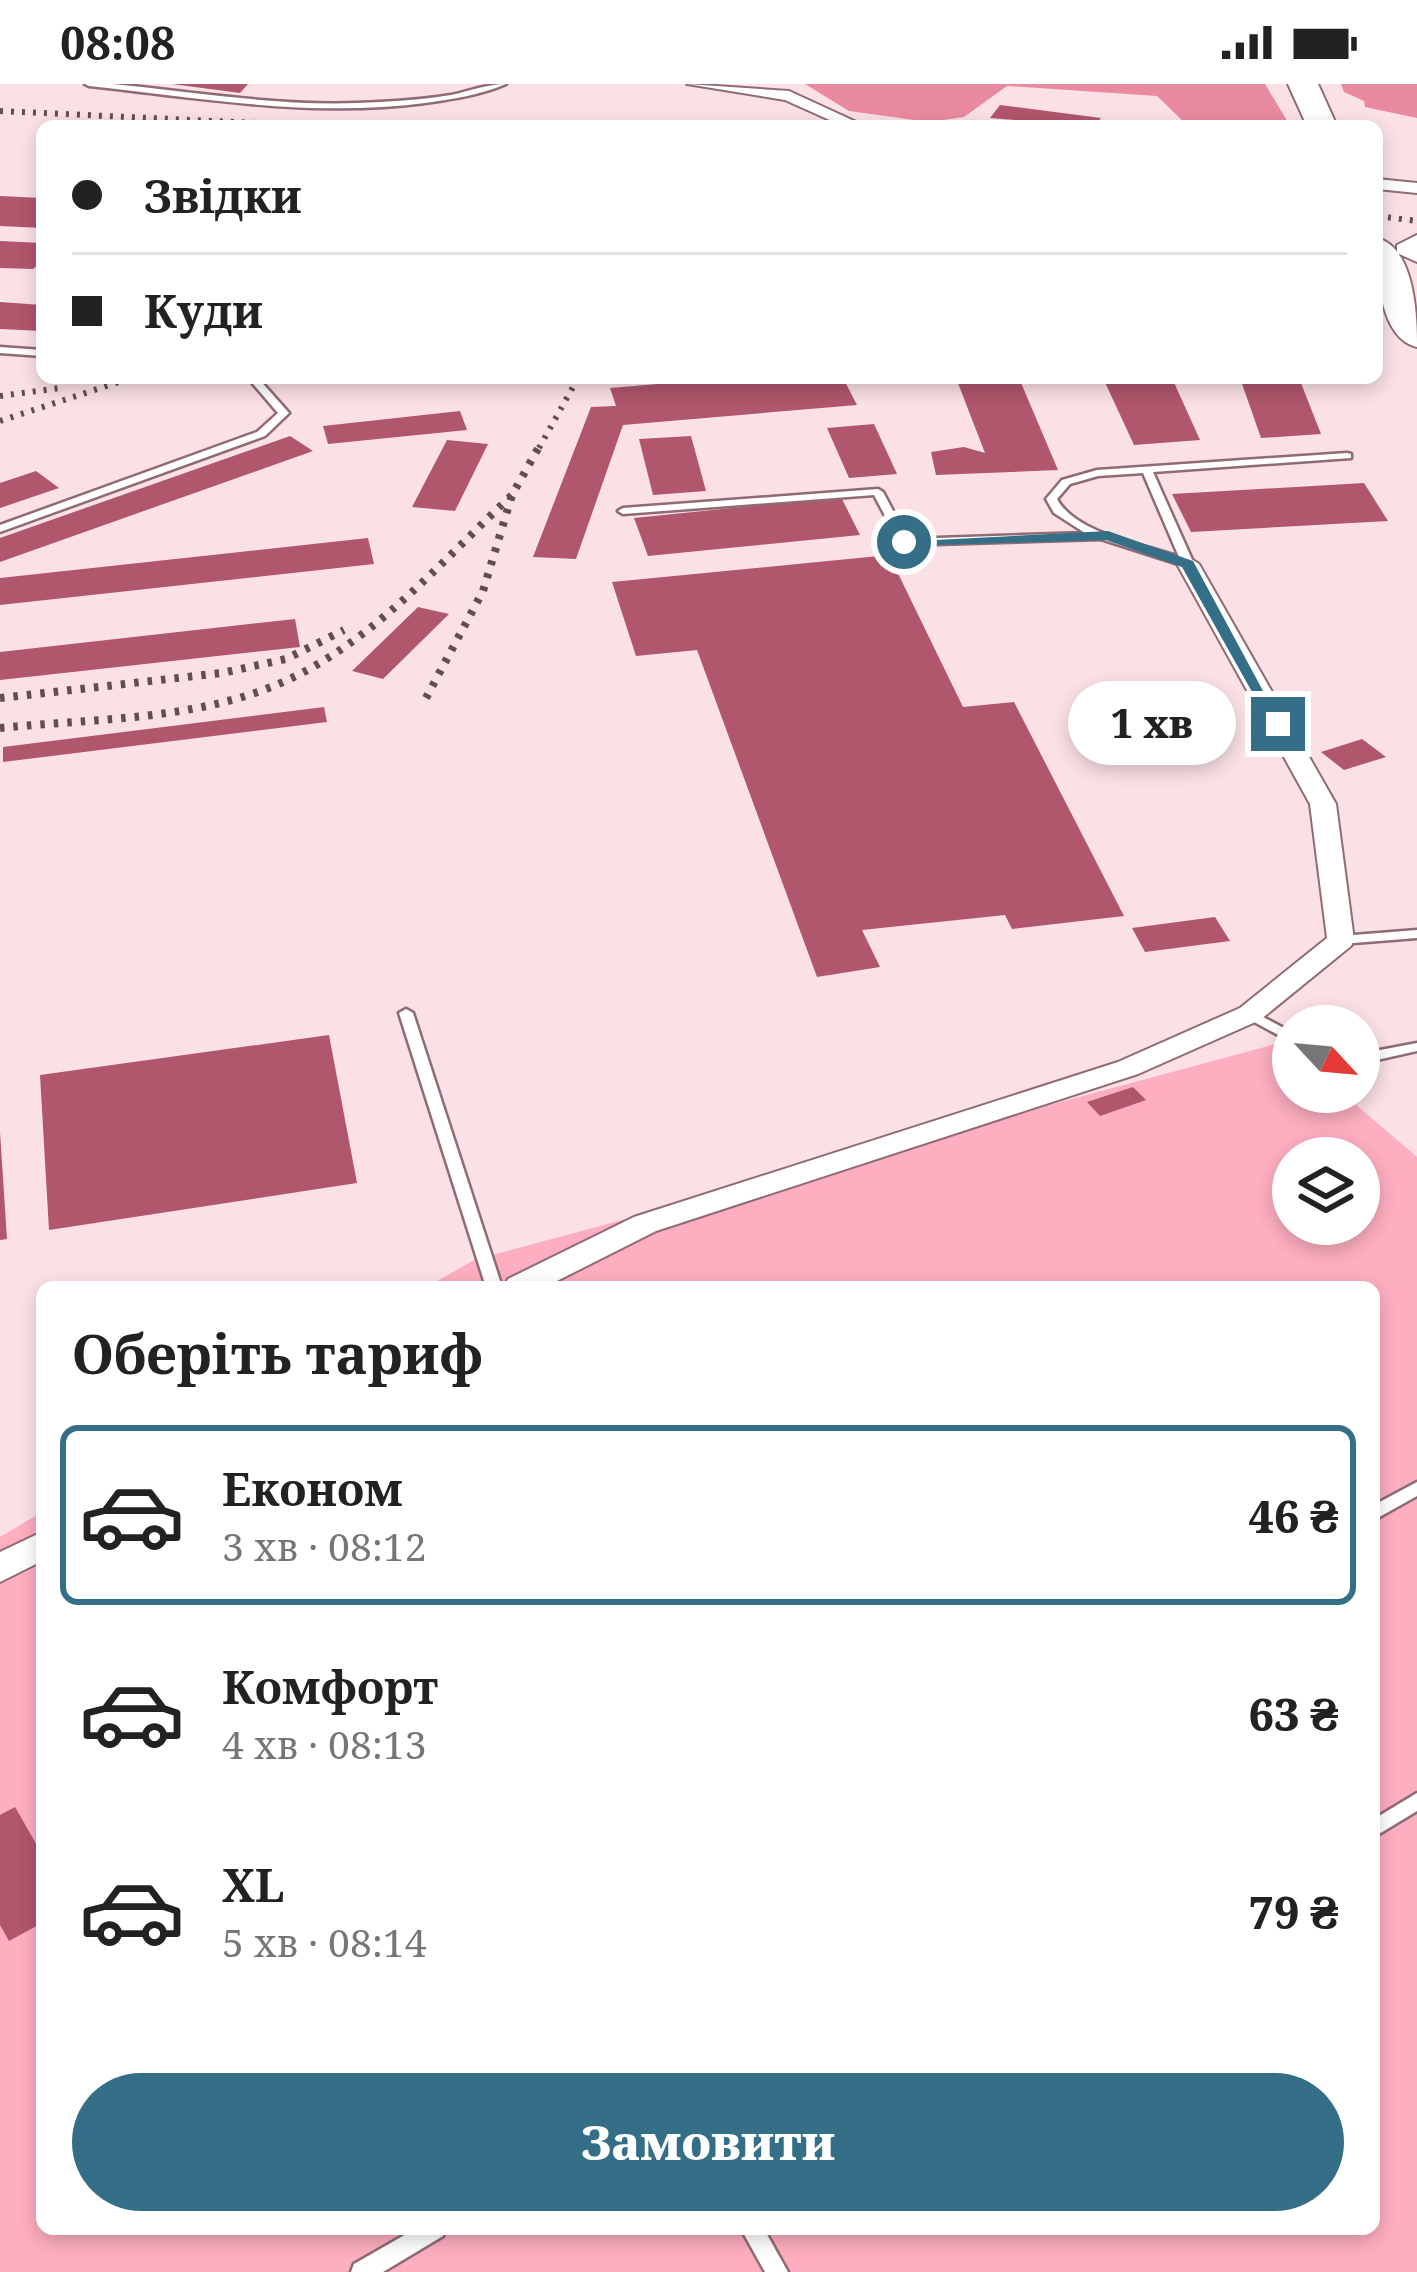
<!DOCTYPE html>
<html lang="uk">
<meta charset="utf-8">
<style>
body{margin:0;font-family:"Noto Serif",serif;background:#f2f2f2;color:#222;height:100vh;display:flex;flex-direction:column;font-size:45px;white-space:nowrap}
*{box-sizing:border-box;margin:0}
p{font-size:39px;color:#767676}
.icon{flex:none;width:66px;height:66px;fill:none;stroke:currentColor;stroke-width:2;stroke-linecap:round;stroke-linejoin:round}
.map{position:relative;flex:1;overflow:hidden}
.sheet{position:absolute;left:36px;top:1197px;width:1344px;height:954px;display:flex;flex-direction:column;background:#fff;border-radius:18px;box-shadow:0 6px 18px #0003}
.sheet>*{flex:none}
.top-card{position:absolute;left:36px;top:36px;width:1347px;height:264px;border-radius:18px;box-shadow:0 6px 18px #0003;display:grid;align-content:center;height:264px;padding:0 36px;background:#fff}
.needle{width:78px;rotate:116deg}
.fabs{position:absolute;left:1272px;top:921px;display:grid;gap:24px}
.fabs a{display:grid;place-items:center;width:108px;height:108px;border-radius:50%;background:#fff;box-shadow:0 6px 18px #0003;font-size:60px}
.end{position:absolute;width:54px;height:54px;margin:-27px;border:15px solid #346f87;background:#fff;box-shadow:0 0 0 6px #fff}
.from{border-radius:50%}
.bubble{position:absolute;height:84px;border-radius:42px;background:#fff;box-shadow:0 6px 18px #0003;font-size:39px;font-weight:800;line-height:84px;text-align:center}
.top-card b{display:flex;align-items:center;gap:42px;height:114px;font-size:45px}
.top-card b+b{border-top:3px solid #e0e0e0}
.top-card i{width:30px;height:30px;background:#222}
ul{padding:0;list-style:none}
li{display:flex;align-items:center;gap:36px;height:180px;margin:0 24px 18px;padding:0 12px;border:6px solid transparent;border-radius:18px}
li div{flex:1}
li b{display:block;font-size:45px}
li em{font-style:normal;font-weight:800}
li.on{border-color:#346f87}
li>.icon{width:108px;height:108px;stroke-width:1.5}
h2{padding:0 36px;font-size:54px;line-height:144px}
.button{display:flex;gap:24px;margin-top:auto;padding:24px 36px}
.button a{flex:1;height:138px;border-radius:72px;background:#346f87;color:#fff;font-size:48px;font-weight:800;line-height:138px;text-align:center}
.status{display:flex;justify-content:space-between;align-items:center;height:84px;padding:0 60px;background:#fff;direction:ltr}
.status svg{height:33px;fill:currentColor}
.map>svg:first-child{display:block}
.green{fill:#fdaec0;fill-rule:evenodd}
.forest{fill:#ea8aa1}
.building{fill:#b0566d}
.lines{fill:none;stroke-linecap:round;stroke-linejoin:round}
.lane-casing{stroke:#916b73;stroke-width:5}
.street-casing{stroke:#916b73;stroke-width:4}
.highway-casing{stroke:#916b73;stroke-width:4}
.lane{fill:#fff;fill-rule:evenodd}
.street{fill:#fff;fill-rule:evenodd}
.highway{fill:#fff;fill-rule:evenodd}
.rail-far1{stroke:#604e52;stroke-width:6;stroke-dasharray:3 8;stroke-linecap:butt}
.rail{stroke:#604e52;stroke-width:8;stroke-dasharray:4.5 9;stroke-linecap:butt}
.route{fill:#346f87}
</style>
<div class="status"><b>08:08</b><svg viewBox="0 0 49 12"><path d="M0 12V9h3v3zM5 12V6h3v6zM10 12V3h3v9zM15 12V0h3v12zM26 1h20v11H26zM47 4h2v5h-2z"/></svg></div>
<div class="map">
<svg width="1417" height="2188" viewBox="0 0 1417 2188">
<rect width="100%" height="100%" fill="#fbe1e6"/>
<path class="green" d="M1283,958L1293,966V1008H1341L1417,1073V2188H0V1453L42,1428V2145H1374V1203H427L474,1176ZM1293,1074H1359V1140H1293Z"/>
<g class="forest">
<polygon points="805,0 1265,0 1289,40 1211,42 1184,38 1157,12 1007,2 964,33 929,38 849,27"/>
<polygon points="1341,0 1417,0 1417,34 1365,23 1364,17 1344,8"/>
</g>
<g class="building">
<polygon points="172,0 248,0 240,9"/>
<polygon points="1000,21 1101,34 1095,42 990,34"/>
<polygon points="0,112 42,114 42,144 0,142"/>
<polygon points="0,157 42,159 42,177 33,185 0,184"/>
<polygon points="0,218 42,221 42,247 0,245"/>
<polygon points="730,294 843,294 857,321 623,341 576,475 533,473 591,323 616,322 610,304"/>
<polygon points="956,294 1019,294 1058,386 936,391 931,368 964,363 985,369"/>
<polygon points="1103,294 1172,294 1200,356 1134,361"/>
<polygon points="1240,294 1299,294 1321,350 1261,354"/>
<polygon points="460,327 467,346 328,360 323,342"/>
<polygon points="874,340 897,390 849,394 827,344"/>
<polygon points="290,352 313,367 0,478 0,454"/>
<polygon points="691,352 706,407 653,411 639,355"/>
<polygon points="447,356 488,360 455,427 412,423"/>
<polygon points="36,387 59,404 0,424 0,399"/>
<polygon points="1364,399 1388,437 1191,448 1172,410"/>
<polygon points="841,413 860,451 648,472 634,434"/>
<polygon points="368,454 374,480 0,521 0,494"/>
<polygon points="889,471 963,623 1014,618 1124,832 1012,845 1005,831 862,846 880,883 817,893 697,566 636,572 612,498"/>
<polygon points="418,523 449,530 383,595 352,587"/>
<polygon points="295,535 300,563 0,596 0,568"/>
<polygon points="324,623 327,638 3,678 3,663"/>
<polygon points="1362,655 1386,673 1344,686 1321,668"/>
<polygon points="1215,833 1230,857 1145,868 1132,844"/>
<polygon points="329,951 357,1099 49,1146 40,991"/>
<polygon points="1133,1003 1146,1016 1100,1032 1087,1018"/>
<polygon points="0,1048 7,1155 0,1156"/>
<polygon points="15,1723 42,1770 42,1839 9,1857 0,1841 0,1731"/>
</g>
<g class="lines">
<defs>
<g id="lane">
<path d="M85,0H113C194,8 276,22 357,19C388,18 420,16 451,11C470,7 487,0 506,0C481,11 452,15 425,19C313,34 200,14 89,2Z"/>
<polygon points="0,263 42,266 42,272 0,269"/>
<polygon points="248,294 258,294 289,329 265,352 0,448 0,441 257,348 278,329"/>
<path d="M1347,369L1351,370V374L1153,388L1194,480L1188,483L1101,455L904,461L899,458L874,411L623,430L618,427L623,424L878,405L883,408L908,455L1085,449L1054,429L1046,415L1062,396L1097,386ZM1143,389L1179,473C1143,460 1076,450 1057,415L1070,400L1098,392Z"/>
<polygon points="1417,846 1417,854 1341,860 1334,856 1341,852"/>
<polygon points="406,925 413,929 502,1203 486,1203 399,929"/>
<polygon points="1250,926 1293,949 1293,959 1245,933 1243,930 1245,927"/>
<polygon points="1417,959 1417,967 1359,980 1359,970"/>
<polygon points="1417,1398 1417,1412 1374,1436 1374,1421"/>
<polygon points="1417,1709 1417,1727 1374,1753 1374,1735"/>
<polygon points="415,2145 446,2145 443,2152 383,2188 351,2188 354,2180"/>
<polygon points="741,2145 764,2145 788,2188 765,2188"/>
</g>
<g id="street">
<polygon points="687,0 789,7 865,42 843,42 785,16"/>
<polygon points="1377,95 1417,99 1417,109 1377,105"/>
<polygon points="1417,151 1417,178 1397,169 1397,161"/>
<polygon points="1188,473 1199,480 1336,720 1354,856 1351,862 1260,936 1138,990 656,1147 545,1203 503,1203 508,1195 634,1133 1118,978 1240,924 1327,854 1310,720 1177,480"/>
<polygon points="42,1448 42,1477 0,1498 0,1468"/>
</g>
<g id="highway">
<polygon points="1288,0 1318,0 1337,42 1307,42"/>
<path d="M1377,154C1415,164 1417,232 1417,263C1378,254 1377,186 1377,154Z"/>
</g>
</defs>
<use href="#lane" class="lane-casing"/>
<use href="#street" class="street-casing"/>
<use href="#highway" class="highway-casing"/>
<use href="#lane" class="lane"/>
<use href="#street" class="street"/>
<use href="#highway" class="highway"/>
<g class="rail-far1">
<polyline points="0,27 320,42"/>
<polyline points="1377,132 1417,137"/>
<polyline points="0,312 60,304"/>
<polyline points="0,337 131,294"/>
<polyline points="539,364 578,294"/>
</g>
<g class="rail">
<polyline points="0,614 222,589 286,575 344,546"/>
<polyline points="426,614 483,507 512,411 540,361"/>
<path d="M0,644C97,634 206,637 296,592C380,550 444,475 512,411"/>
</g>
</g>
<polygon class="route" points="1108,447 1193,477 1283,644 1270,640 1182,483 1106,456 904,462 897,458"/>
</svg>
<div class="fabs">
<a><svg class="needle" viewBox="-14 -14 28 28"><path d="M0-13l5 13h-10z" fill="#e53935"/><path d="M0 13l5-13h-10z" fill="#767676"/></svg></a>
<a><svg class="icon" aria-label="layers" viewBox="0 0 24 24"><path d="M12 4l9 5-9 5-9-5zM3 14l9 5 9-5"/></svg></a>
</div>
<i class="end from" style="left:904px;top:458px"></i>
<i class="end" style="left:1278px;top:640px"></i>
<div class="bubble" style="left:1068px;top:597px;width:168px">1 хв</div>
<div class="top-card">
<b><i class="from"></i>Звідки</b>
<b><i></i>Куди</b>
</div>
<section class="sheet">
<h2>Оберіть тариф</h2>
<ul>
<li class="on"><svg class="icon" aria-label="car" viewBox="0 0 24 24"><path d="M5 17H2v-5l4-1 3-4h7l3 4 3 1v5h-3M9 17h6M6 11h13"/><circle cx="7" cy="17" r="2"/><circle cx="17" cy="17" r="2"/></svg><div><b>Економ</b><p>3 хв · 08:12</p></div><em>46 ₴</em></li>
<li><svg class="icon" aria-label="car" viewBox="0 0 24 24"><path d="M5 17H2v-5l4-1 3-4h7l3 4 3 1v5h-3M9 17h6M6 11h13"/><circle cx="7" cy="17" r="2"/><circle cx="17" cy="17" r="2"/></svg><div><b>Комфорт</b><p>4 хв · 08:13</p></div><em>63 ₴</em></li>
<li><svg class="icon" aria-label="car" viewBox="0 0 24 24"><path d="M5 17H2v-5l4-1 3-4h7l3 4 3 1v5h-3M9 17h6M6 11h13"/><circle cx="7" cy="17" r="2"/><circle cx="17" cy="17" r="2"/></svg><div><b>XL</b><p>5 хв · 08:14</p></div><em>79 ₴</em></li>
</ul>
<div class="button"><a>Замовити</a></div>
</section>
</div>
